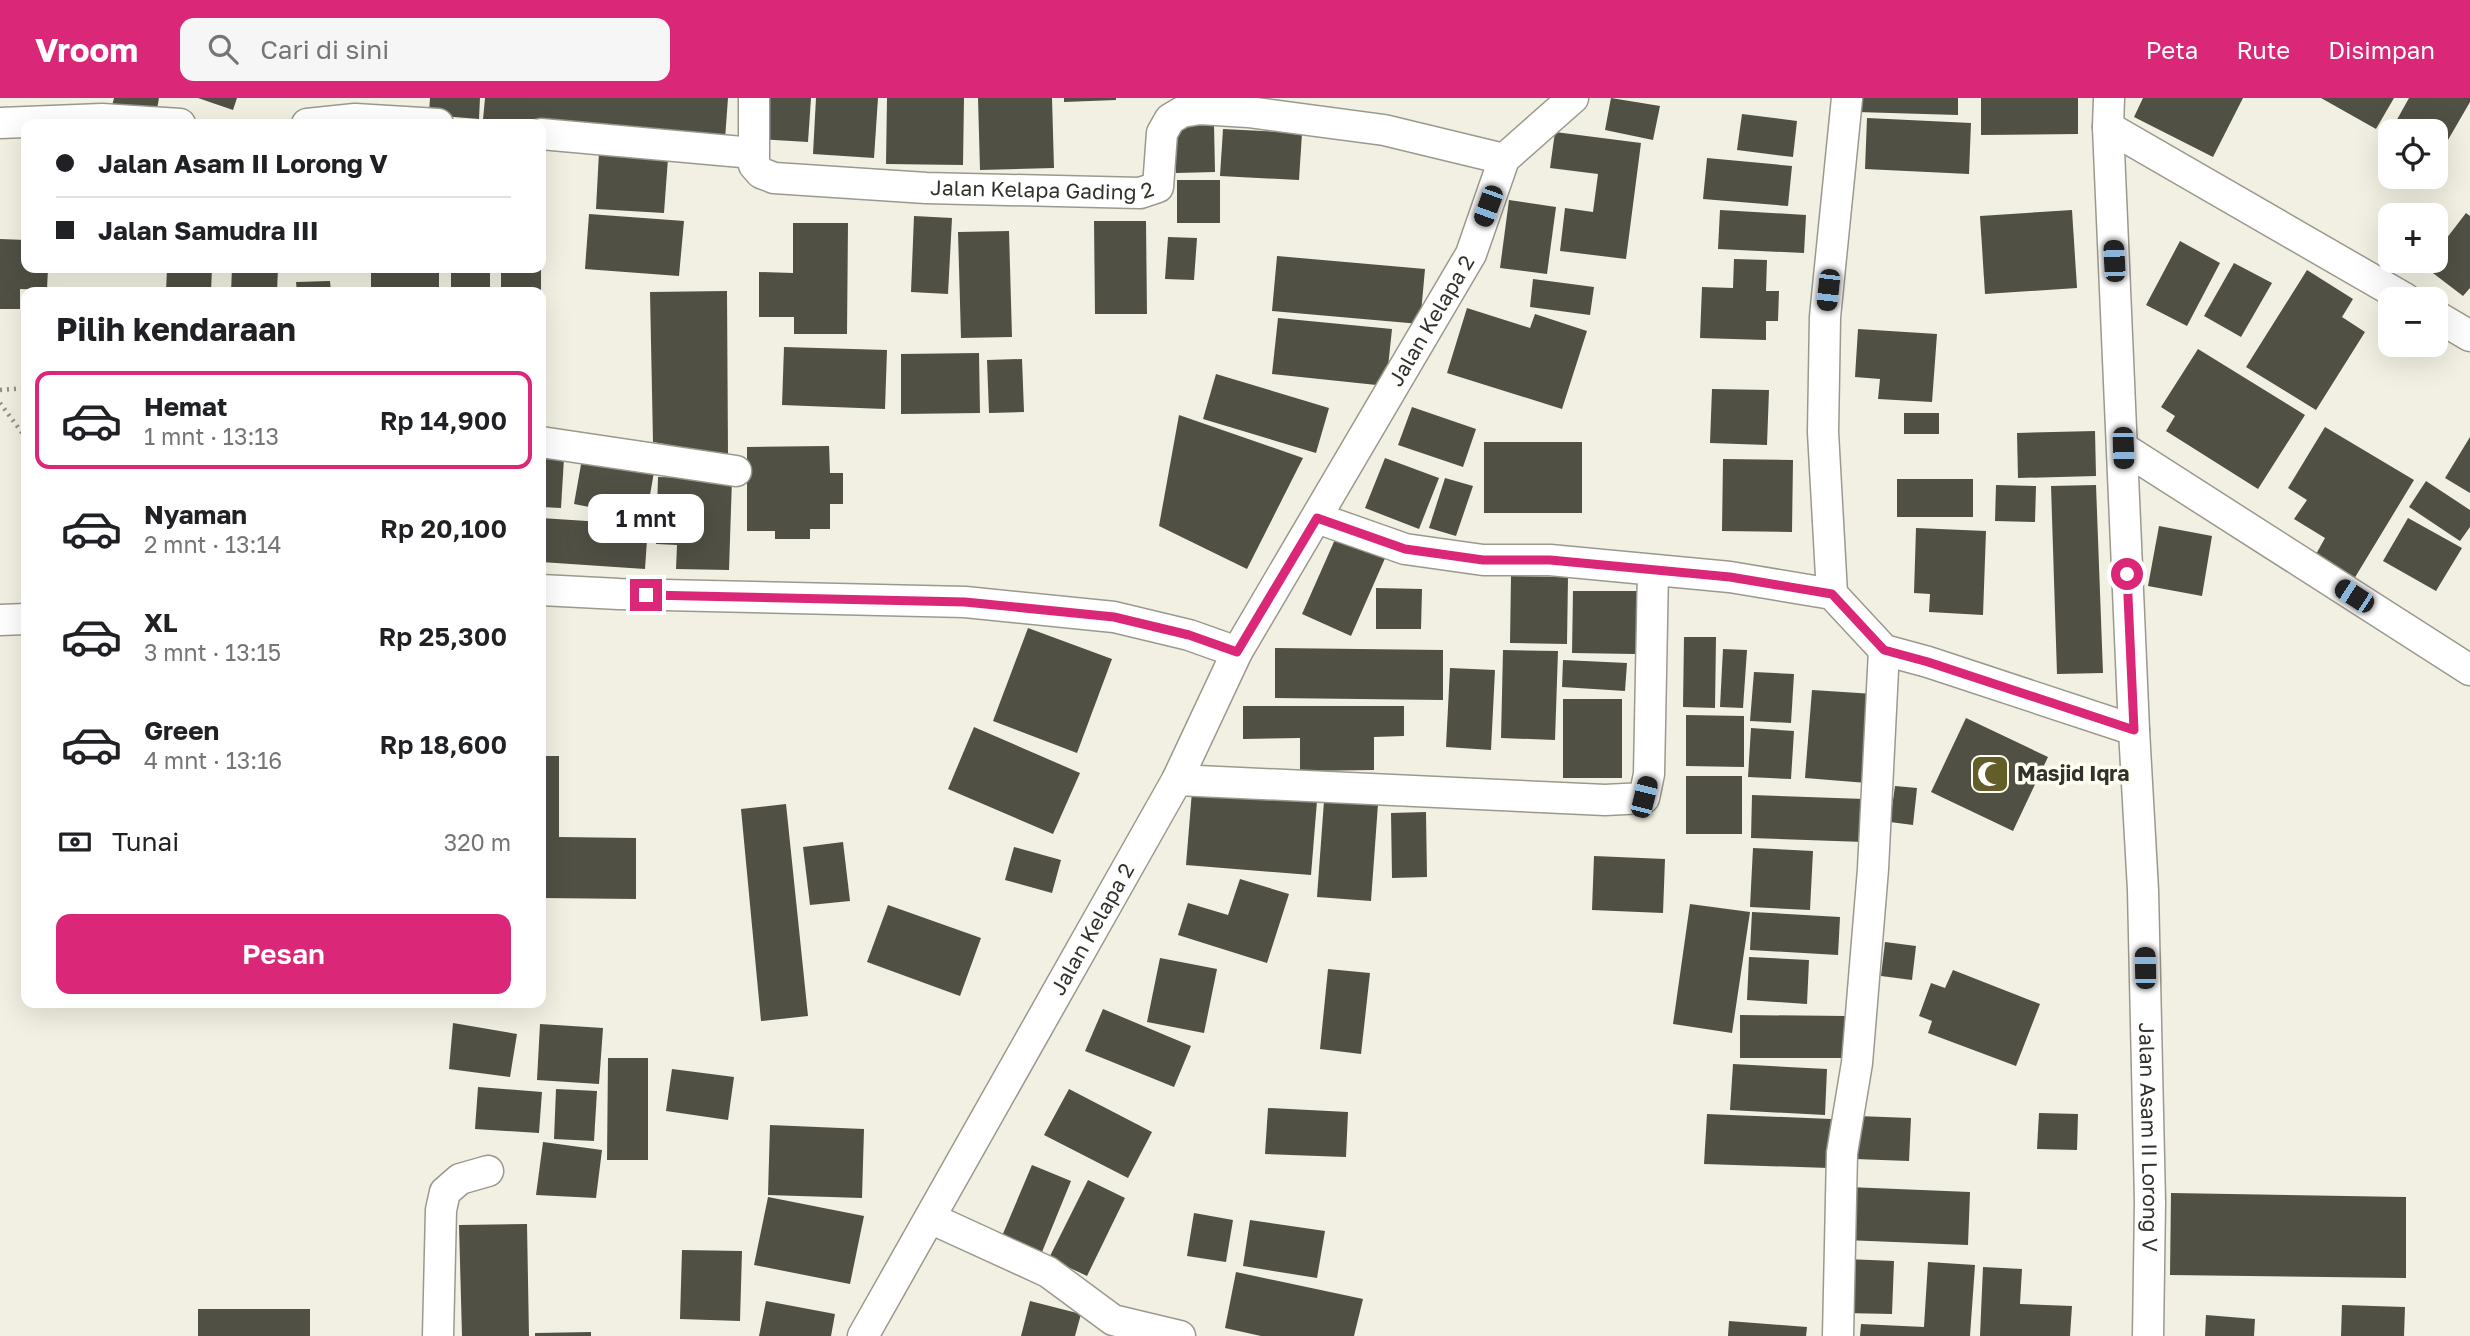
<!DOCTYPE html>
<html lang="id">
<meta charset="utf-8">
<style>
body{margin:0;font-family:"Golos Text",sans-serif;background:#f6f6f6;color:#202124;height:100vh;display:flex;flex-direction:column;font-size:26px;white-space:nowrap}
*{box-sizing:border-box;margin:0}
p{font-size:23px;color:#757577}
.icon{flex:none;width:38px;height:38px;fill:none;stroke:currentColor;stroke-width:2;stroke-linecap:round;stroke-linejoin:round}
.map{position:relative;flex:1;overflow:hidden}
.sheet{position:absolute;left:21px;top:189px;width:525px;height:721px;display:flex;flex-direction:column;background:#fff;border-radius:14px;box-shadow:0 7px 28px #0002}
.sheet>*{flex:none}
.banner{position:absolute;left:21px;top:21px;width:525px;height:154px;border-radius:14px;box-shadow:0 7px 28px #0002;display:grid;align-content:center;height:154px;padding:0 35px;background:#fff}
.fabs{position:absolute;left:2378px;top:21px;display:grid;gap:14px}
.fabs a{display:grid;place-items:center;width:70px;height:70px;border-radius:14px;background:#fff;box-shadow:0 7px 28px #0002;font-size:35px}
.end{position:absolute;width:32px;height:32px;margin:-16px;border:9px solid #db2777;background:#fff;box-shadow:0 0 0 4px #fff}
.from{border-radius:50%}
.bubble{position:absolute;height:49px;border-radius:14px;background:#fff;box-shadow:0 7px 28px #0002;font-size:23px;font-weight:600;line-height:49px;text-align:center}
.car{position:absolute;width:21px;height:42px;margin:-21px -10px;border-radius:9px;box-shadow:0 0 5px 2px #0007;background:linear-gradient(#222 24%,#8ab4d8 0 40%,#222 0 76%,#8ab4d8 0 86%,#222 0)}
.banner b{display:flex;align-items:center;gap:24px;height:66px;font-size:26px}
.banner b+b{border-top:2px solid #e0e0e0}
.banner i{width:18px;height:18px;background:#202124}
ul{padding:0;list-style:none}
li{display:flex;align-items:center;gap:21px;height:98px;margin:0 14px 10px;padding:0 21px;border:4px solid transparent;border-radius:14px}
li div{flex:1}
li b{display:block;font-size:26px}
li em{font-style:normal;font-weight:600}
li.current{border-color:#db2777}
li>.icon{width:63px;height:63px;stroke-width:1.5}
h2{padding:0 35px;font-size:32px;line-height:84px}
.pay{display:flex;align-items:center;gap:18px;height:77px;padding:0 35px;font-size:26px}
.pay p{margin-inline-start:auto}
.cta{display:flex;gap:14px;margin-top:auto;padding:14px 35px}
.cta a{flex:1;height:80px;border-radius:14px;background:#db2777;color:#fff;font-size:28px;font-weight:600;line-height:80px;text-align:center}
header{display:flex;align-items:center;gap:42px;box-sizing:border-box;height:98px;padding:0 35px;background:#db2777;color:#fff}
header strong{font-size:33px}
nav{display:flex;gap:38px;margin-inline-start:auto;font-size:24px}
.search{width:490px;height:63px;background:#f6f6f6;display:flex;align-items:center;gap:18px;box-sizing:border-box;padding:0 24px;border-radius:14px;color:#757577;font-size:26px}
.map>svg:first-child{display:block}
.building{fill:#515045}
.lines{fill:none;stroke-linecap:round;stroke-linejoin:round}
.minor-casing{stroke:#9b998d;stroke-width:33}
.path{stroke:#8f8e85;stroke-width:4.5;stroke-dasharray:2 5;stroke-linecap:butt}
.minor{stroke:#fff;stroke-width:30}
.route{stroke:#db2777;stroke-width:9}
.labels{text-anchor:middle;stroke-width:7;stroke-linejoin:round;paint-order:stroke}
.street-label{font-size:21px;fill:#32322d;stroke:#fefdf0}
.poi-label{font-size:21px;font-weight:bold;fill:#32322d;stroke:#fefdf0;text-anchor:start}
</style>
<header>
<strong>Vroom</strong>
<div class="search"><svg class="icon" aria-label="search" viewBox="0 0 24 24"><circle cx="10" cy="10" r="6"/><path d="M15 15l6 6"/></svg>Cari di sini</div>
<nav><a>Peta</a><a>Rute</a><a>Disimpan</a></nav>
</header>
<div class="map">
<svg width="2470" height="1238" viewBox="0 0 2470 1238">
<rect width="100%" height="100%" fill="#f1f0e2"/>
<g class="building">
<polygon points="114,0 159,0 156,17 112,8"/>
<polygon points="198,0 237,0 233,12"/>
<polygon points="430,0 480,0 479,21 429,17"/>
<polygon points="485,0 728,0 725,41 483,22"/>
<polygon points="762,0 811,0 808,44 759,41"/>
<polygon points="816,0 878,0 874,60 813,56"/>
<polygon points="887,0 964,0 963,67 886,66"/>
<polygon points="978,0 1052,0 1054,70 980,72"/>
<polygon points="1064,0 1116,0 1116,2 1064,4"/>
<polygon points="1611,0 1660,8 1653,42 1605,32"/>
<polygon points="1857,0 1958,0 1958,17 1857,14"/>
<polygon points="1981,0 2078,0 2078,36 1981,37"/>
<polygon points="2143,0 2243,0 2213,59 2134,19"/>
<polygon points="2321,0 2394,0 2376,31"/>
<polygon points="2409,0 2470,0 2470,4 2441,54 2436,51 2436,33 2405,33 2394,27"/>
<polygon points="1742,16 1797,23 1793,59 1737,52"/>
<polygon points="1867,20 1971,25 1969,76 1865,71"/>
<polygon points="1214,27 1215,74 1176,75 1175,28"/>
<polygon points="1223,31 1302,35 1299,82 1220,78"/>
<polygon points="1555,34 1641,45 1626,161 1560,153 1565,110 1593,114 1598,76 1550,70"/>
<polygon points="599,54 668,60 664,115 596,111"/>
<polygon points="1707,60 1792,68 1788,108 1703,101"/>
<rect x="1177" y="82" width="43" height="43"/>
<polygon points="1509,102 1556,109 1547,176 1500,170"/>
<polygon points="1720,112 1806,117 1804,155 1718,151"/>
<polygon points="2072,112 2077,190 1985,196 1980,118"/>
<polygon points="2466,115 2470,118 2470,190 2463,198 2425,169 2429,163 2436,163 2436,154"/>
<polygon points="589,116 684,123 679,178 585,171"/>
<polygon points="914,118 952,120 948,196 911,194"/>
<polygon points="1094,123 1146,123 1147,216 1095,216"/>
<polygon points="793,125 848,125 847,236 794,236 794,219 759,219 759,174 793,175"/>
<polygon points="1009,133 1012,239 961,240 958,134"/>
<polygon points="1168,139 1197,140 1194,182 1165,181"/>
<polygon points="0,141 26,142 26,170 48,170 47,192 20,191 20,211 0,211"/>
<polygon points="2180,143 2220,165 2187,228 2146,207"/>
<polygon points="1277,158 1425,171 1420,226 1272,213"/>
<polygon points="1734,161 1767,162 1766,193 1779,193 1778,223 1766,223 1766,242 1700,240 1702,189 1733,190"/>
<polygon points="2234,165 2272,185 2241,239 2204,218"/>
<polygon points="167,170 212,170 211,194 166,194"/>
<polygon points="232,170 278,170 277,194 231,194"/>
<rect x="371" y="170" width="68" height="24"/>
<rect x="451" y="170" width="39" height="23"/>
<rect x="501" y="170" width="40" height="24"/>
<polygon points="2307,172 2353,201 2342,219 2365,234 2316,312 2246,269"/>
<polygon points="1533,181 1594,189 1590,217 1530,209"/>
<polygon points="330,183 331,194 297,194 296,184"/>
<polygon points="727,193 728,357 653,344 650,194"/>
<polygon points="1467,210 1530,230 1535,216 1587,233 1562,311 1447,275"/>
<polygon points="1278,220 1392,231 1386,288 1272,276"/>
<polygon points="1858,231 1937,236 1932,304 1878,301 1880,281 1855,279"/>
<polygon points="784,249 887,252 885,311 782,307"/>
<polygon points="2198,251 2305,317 2258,391 2166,333 2175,318 2161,309"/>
<polygon points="979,255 980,315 901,316 901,256"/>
<polygon points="1022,261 1024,314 989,315 987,262"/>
<polygon points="1216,276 1329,310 1316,355 1203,321"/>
<polygon points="1712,291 1769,292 1767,347 1710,345"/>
<polygon points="1412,309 1476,331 1463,369 1398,347"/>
<rect x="1904" y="315" width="35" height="21"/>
<polygon points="1179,317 1303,360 1247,471 1159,428"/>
<polygon points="2325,329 2414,382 2354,481 2315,458 2325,440 2294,421 2307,402 2288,390"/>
<polygon points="2095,333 2096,378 2018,380 2017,335"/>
<polygon points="2470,339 2470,395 2445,380"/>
<rect x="1484" y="344" width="98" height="71"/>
<polygon points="829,348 830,375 843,375 843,406 830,406 830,431 810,431 810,441 775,441 775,433 747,433 747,349"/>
<polygon points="541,359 564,360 561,410 541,409"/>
<polygon points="1385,360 1439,380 1419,431 1365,410"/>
<polygon points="582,361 654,374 646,420 574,406"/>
<polygon points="1723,361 1793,362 1792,434 1722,433"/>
<polygon points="658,379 732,381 729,472 676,471 677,447 656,446"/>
<polygon points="1445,380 1473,388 1456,438 1429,430"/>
<rect x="1897" y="381" width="76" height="38"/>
<polygon points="2426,383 2470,412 2470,429 2460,443 2409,409"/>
<polygon points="1996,387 2036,388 2035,424 1995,423"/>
<polygon points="2096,387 2103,575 2057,576 2051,388"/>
<polygon points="541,420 648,427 645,471 541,464"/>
<polygon points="2408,420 2462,450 2436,493 2383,463"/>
<polygon points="2159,428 2212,438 2202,498 2148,488"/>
<polygon points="1916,430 1986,433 1983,517 1929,514 1930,496 1914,495"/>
<polygon points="1337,437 1386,458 1351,538 1302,516"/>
<polygon points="1511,478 1568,479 1567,546 1510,545"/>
<polygon points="1376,490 1422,491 1421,531 1376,531"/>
<polygon points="1573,493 1637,493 1636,556 1572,555"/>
<polygon points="1028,530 1112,561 1077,655 993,623"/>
<polygon points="1684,539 1716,539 1715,610 1683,609"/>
<polygon points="1275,550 1443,552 1443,602 1275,600"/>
<polygon points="1723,551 1747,552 1743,610 1720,609"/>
<polygon points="1503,552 1558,553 1555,642 1501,640"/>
<polygon points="1563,562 1627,565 1625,593 1562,589"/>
<polygon points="1450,570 1495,572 1491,652 1446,649"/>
<polygon points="1754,574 1794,576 1791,625 1750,623"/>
<polygon points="1812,592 1874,596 1867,685 1805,680"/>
<rect x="1563" y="601" width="59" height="79"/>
<polygon points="1243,608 1404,608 1404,638 1374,639 1374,672 1300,673 1300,640 1243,641"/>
<polygon points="1686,617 1744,618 1744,669 1686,668"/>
<polygon points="1966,620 2048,659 2013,733 1931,694"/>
<polygon points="974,629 1080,675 1053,736 948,691"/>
<polygon points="1751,630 1794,633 1791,681 1748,679"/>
<polygon points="541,658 559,658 559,739 636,740 636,801 541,800"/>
<rect x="1686" y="678" width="56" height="58"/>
<polygon points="1895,688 1917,690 1913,727 1890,724"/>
<polygon points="1192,693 1317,703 1311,777 1186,767"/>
<polygon points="1752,697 1865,701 1864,744 1751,740"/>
<polygon points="1324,703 1378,706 1371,803 1317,799"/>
<polygon points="786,706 808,918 761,923 741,711"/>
<polygon points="1426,714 1427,779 1392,780 1391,715"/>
<polygon points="843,744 850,803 810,807 803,749"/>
<polygon points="1014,749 1061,762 1052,795 1005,782"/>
<polygon points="1753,750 1813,753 1810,812 1750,809"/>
<polygon points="1594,758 1665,761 1663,815 1592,812"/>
<polygon points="1240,781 1289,796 1267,865 1178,837 1188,805 1228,817"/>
<polygon points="1690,806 1750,814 1732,935 1673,926"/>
<polygon points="888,807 981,840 960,898 867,864"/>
<polygon points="1752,814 1840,819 1838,857 1750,852"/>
<polygon points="1885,844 1916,848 1912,882 1881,878"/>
<polygon points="1749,859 1809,862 1807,906 1747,902"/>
<polygon points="1160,860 1217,871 1204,935 1147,924"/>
<polygon points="1328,871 1370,875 1361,956 1320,951"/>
<polygon points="1953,872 2040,906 2016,968 1928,935 1932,923 1919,918 1931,885 1945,890"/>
<polygon points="1103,911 1191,948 1174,989 1085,953"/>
<polygon points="1740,917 1846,918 1846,960 1740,960"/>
<polygon points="453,925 517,936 510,979 449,971"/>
<polygon points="540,926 603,930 599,986 537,982"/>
<polygon points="608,960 648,960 648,1062 607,1062"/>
<polygon points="1733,966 1827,971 1825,1017 1730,1012"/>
<polygon points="672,971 734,979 728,1022 666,1013"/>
<polygon points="478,989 542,994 539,1035 475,1031"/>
<polygon points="556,991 597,993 594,1043 554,1041"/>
<polygon points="1069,991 1152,1034 1128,1080 1044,1037"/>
<polygon points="1268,1010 1348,1014 1346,1059 1265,1056"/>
<polygon points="2039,1015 2078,1016 2077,1052 2037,1051"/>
<polygon points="1707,1016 1831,1021 1829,1070 1704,1066"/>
<polygon points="1857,1018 1911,1020 1909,1063 1855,1061"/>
<polygon points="770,1027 864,1031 862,1100 768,1097"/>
<polygon points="543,1044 602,1052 596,1100 536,1097"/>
<polygon points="1032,1067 1071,1083 1042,1154 1002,1138"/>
<polygon points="1088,1082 1125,1100 1087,1178 1049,1160"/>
<polygon points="1848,1089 1970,1094 1968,1147 1845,1142"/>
<polygon points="2171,1095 2406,1099 2406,1180 2170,1177"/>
<polygon points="768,1099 864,1118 850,1186 754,1167"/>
<polygon points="1194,1115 1233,1122 1226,1164 1187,1158"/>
<polygon points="1250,1122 1325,1133 1317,1180 1243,1168"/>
<polygon points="527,1126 529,1238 462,1238 459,1127"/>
<polygon points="682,1152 742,1153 740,1223 680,1221"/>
<polygon points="1846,1161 1894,1163 1892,1216 1844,1215"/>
<polygon points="1928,1164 1975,1167 1970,1238 1860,1238 1861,1226 1924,1229"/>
<polygon points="1983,1169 2022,1171 2020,1206 2072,1208 2070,1238 1980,1238"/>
<polygon points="1236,1174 1363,1201 1354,1238 1261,1238 1225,1230"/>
<polygon points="766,1203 835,1216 831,1238 759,1238"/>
<polygon points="1030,1203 1081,1216 1075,1238 1021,1238"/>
<polygon points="2342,1207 2405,1209 2404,1238 2341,1238"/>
<rect x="198" y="1211" width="112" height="27"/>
<polygon points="2206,1217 2255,1221 2254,1238 2205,1238"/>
<polygon points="1729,1223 1807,1229 1806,1238 1728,1238"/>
<polygon points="591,1234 591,1238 535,1238 535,1235"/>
</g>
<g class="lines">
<defs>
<g id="minor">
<path id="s1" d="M754,0V67L761,75L774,80L926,90L1140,95L1158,89L1162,35L1170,21L1182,14L1200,11L1248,14L1384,32L1504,61"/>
<path id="s2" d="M2109,0L2108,29L2134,632L2143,792L2150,1104L2148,1238"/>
<polyline points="0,25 102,21 180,26"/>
<polyline points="307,26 355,21 438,26"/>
<polyline points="2108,29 2406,201"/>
<polyline points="541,36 753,55"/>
<polyline points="2436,218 2470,238"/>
<polyline points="541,344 736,373"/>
<polyline points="2123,350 2470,572"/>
<polyline points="1317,420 1405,451 1483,462 1550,462 1730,479 1832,496 1884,552 1928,564 2134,632"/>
<polyline points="541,492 619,496 965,504 1114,519 1189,537 1237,554"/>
<polyline points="1832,496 1823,334 1825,219 1847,0"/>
<polyline points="0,522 26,521"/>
<polyline points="1177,682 1605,702 1644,700 1649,676 1653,473"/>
<polyline points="930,1120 1048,1174 1113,1222 1180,1238"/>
<polyline points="438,1238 441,1112 445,1094 460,1081 488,1073"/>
<path id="s3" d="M863,1238L1177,682L1237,554L1471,156L1504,61L1573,0"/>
<polyline points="1838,1238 1842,1055 1857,965 1873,771 1884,552"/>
</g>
</defs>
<use href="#minor" class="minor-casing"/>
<g class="path">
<polyline points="0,292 26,290"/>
<polyline points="0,305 26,340"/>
</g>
<use href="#minor" class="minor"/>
</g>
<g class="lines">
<polyline class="route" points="646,497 965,504 1114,519 1189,537 1237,554 1317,420 1405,451 1483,462 1550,462 1730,479 1832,496 1884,552 1928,564 2134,632 2127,476"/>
</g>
<defs>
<symbol id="mosque-square" viewBox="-11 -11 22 22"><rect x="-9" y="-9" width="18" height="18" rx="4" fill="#635d29" stroke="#fefdf0"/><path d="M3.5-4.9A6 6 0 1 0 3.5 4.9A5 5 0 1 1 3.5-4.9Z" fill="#fff"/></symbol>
</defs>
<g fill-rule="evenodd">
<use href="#mosque-square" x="1968" y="654" width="44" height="44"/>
</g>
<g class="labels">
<g class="street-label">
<text dy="7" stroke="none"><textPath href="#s1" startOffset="360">Jalan Kelapa Gading 2</textPath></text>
<text dy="7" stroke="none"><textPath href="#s3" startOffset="1164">Jalan Kelapa 2</textPath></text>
<text dy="7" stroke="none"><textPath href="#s3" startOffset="467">Jalan Kelapa 2</textPath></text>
<text dy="7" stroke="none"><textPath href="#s2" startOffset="1040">Jalan Asam II Lorong V</textPath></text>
</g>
<g class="poi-label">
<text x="2017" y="683">Masjid Iqra</text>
</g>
</g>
</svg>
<div class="fabs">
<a><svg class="icon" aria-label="locate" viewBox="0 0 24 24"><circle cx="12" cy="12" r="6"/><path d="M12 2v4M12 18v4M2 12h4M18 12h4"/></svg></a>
<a>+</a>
<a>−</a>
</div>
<i class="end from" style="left:2127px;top:476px"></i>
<i class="end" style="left:646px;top:497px"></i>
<div class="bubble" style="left:588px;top:396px;width:116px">1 mnt</div>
<i class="car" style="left:1488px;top:108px;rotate:200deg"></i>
<i class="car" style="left:2114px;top:163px;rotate:357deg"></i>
<i class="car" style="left:1828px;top:192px;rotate:186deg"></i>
<i class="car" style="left:2123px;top:350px;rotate:178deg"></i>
<i class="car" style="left:2354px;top:498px;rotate:303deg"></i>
<i class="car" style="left:1644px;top:699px;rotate:14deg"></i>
<i class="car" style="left:2145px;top:870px;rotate:359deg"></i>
<div class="banner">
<b><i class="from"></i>Jalan Asam II Lorong V</b>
<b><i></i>Jalan Samudra III</b>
</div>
<section class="sheet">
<h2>Pilih kendaraan</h2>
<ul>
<li class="current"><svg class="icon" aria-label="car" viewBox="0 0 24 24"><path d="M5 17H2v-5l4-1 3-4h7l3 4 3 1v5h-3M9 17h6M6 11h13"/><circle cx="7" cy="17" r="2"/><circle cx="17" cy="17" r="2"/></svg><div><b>Hemat</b><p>1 mnt · 13:13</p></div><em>Rp 14,900</em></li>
<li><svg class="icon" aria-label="car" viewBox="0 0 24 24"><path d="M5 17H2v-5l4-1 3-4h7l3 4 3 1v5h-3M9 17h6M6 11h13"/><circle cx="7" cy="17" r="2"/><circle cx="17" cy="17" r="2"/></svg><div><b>Nyaman</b><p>2 mnt · 13:14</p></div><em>Rp 20,100</em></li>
<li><svg class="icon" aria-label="car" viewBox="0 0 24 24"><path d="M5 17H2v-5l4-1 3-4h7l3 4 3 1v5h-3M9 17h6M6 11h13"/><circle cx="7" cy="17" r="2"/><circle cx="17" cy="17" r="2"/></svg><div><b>XL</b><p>3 mnt · 13:15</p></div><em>Rp 25,300</em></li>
<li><svg class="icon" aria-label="car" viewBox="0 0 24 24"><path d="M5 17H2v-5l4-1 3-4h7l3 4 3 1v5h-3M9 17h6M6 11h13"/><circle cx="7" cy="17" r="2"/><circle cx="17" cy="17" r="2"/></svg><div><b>Green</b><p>4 mnt · 13:16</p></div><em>Rp 18,600</em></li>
</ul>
<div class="pay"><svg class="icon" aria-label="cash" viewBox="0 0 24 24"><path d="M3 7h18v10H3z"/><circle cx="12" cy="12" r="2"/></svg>Tunai<p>320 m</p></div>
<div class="cta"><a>Pesan</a></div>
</section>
</div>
